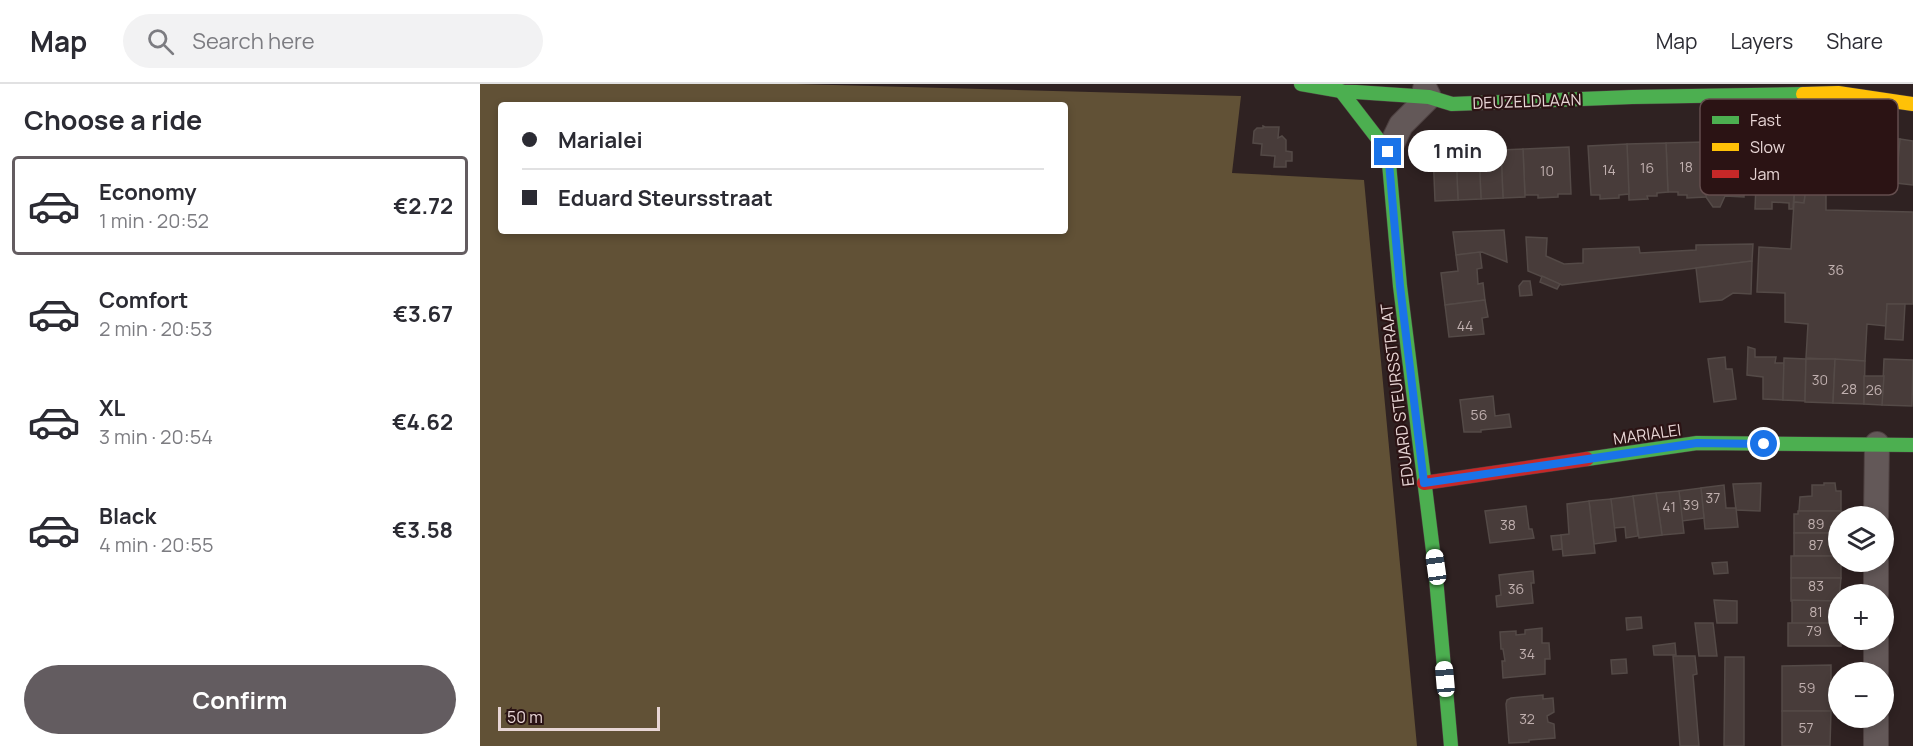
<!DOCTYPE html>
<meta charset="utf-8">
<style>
body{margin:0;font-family:Manrope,sans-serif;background:#f2f2f3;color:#2b2b33;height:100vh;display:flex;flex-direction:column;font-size:22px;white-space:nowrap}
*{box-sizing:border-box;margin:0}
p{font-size:20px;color:#7c7c81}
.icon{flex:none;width:33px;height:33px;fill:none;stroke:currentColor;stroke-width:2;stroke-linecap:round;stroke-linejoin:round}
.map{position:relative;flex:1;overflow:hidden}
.drawer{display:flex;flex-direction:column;background:#fff;width:480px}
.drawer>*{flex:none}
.top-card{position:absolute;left:18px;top:18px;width:570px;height:132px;border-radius:6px;box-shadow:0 3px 9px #0003;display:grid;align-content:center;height:132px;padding:0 24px;background:#fff}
.buttons{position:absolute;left:1348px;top:422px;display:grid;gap:12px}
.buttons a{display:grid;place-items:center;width:66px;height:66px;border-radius:50%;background:#fff;box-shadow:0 3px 9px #0003;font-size:30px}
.scale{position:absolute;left:18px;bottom:15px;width:162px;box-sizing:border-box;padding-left:6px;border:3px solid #e8d6d6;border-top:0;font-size:16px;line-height:21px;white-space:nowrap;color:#e8d6d6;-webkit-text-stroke:4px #2b1314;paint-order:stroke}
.end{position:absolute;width:27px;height:27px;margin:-14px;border:8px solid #1a73e8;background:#fff;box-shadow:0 0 0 3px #fff}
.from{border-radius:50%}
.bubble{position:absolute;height:42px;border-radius:21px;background:#fff;box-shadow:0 3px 9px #0003;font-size:20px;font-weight:700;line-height:42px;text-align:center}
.car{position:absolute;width:18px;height:36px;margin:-18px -9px;border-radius:8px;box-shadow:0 0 4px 2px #0007;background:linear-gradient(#fff 24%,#345 0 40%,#fff 0 76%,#345 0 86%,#fff 0)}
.top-card b{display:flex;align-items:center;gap:21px;height:57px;font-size:22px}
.top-card b+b{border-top:2px solid #e1e1e2}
.top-card i{width:15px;height:15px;background:#2b2b33}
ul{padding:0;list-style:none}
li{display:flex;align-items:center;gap:18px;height:99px;margin:0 12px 9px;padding:0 12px;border:3px solid transparent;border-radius:6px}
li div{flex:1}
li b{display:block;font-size:22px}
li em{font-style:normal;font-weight:700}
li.active{border-color:#635c60}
li>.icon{width:54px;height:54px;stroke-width:1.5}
h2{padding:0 24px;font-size:27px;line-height:72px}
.primary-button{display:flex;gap:12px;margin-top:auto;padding:12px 24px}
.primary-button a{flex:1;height:69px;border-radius:36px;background:#635c60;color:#fff;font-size:24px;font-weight:700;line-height:69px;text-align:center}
header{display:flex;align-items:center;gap:36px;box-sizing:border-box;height:84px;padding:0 30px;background:#fff;border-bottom:2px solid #e1e1e2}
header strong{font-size:28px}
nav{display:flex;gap:33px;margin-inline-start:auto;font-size:21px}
.search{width:420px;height:54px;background:#f2f2f3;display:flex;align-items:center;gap:15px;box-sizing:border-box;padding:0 21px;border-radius:33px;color:#7c7c81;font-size:22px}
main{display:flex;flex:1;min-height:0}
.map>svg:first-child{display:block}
.forest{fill:#615136;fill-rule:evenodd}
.building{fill:#483c3a;stroke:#544a47;stroke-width:1.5}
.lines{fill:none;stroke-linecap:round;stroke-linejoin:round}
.street-casing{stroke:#4d4040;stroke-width:26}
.fast-casing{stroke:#4d4040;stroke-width:15}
.slow-casing{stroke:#4d4040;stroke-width:15}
.jam-casing{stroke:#4d4040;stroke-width:15}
.street{stroke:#635858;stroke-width:24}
.fast{stroke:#4caf50;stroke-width:14}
.slow{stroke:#ffc107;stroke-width:14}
.jam{stroke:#c62828;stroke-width:14}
.route{stroke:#1a73e8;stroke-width:8}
.labels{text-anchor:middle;stroke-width:4.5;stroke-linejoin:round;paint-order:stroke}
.number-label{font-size:14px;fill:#c0b0af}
.street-label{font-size:16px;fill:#e8d6d6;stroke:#2b1314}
.key{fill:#2b1314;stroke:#644e4e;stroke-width:1.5}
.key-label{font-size:16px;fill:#e8d6d6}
</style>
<header>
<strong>Map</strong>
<div class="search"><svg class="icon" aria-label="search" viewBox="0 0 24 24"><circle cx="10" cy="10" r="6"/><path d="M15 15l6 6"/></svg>Search here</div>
<nav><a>Map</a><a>Layers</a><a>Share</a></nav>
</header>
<main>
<section class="drawer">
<h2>Choose a ride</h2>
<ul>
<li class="active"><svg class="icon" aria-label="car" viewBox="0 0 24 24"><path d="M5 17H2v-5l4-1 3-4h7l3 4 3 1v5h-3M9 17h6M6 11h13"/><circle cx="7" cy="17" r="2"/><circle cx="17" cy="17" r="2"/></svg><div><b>Economy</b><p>1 min · 20:52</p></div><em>€2.72</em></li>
<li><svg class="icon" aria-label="car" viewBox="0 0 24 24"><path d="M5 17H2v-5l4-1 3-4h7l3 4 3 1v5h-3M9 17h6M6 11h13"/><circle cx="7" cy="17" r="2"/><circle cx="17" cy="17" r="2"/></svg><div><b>Comfort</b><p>2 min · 20:53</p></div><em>€3.67</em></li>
<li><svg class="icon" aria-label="car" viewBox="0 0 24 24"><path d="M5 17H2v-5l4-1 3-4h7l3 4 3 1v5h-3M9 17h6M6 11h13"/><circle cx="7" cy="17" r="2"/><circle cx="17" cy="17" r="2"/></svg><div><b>XL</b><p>3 min · 20:54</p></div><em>€4.62</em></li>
<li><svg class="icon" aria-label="car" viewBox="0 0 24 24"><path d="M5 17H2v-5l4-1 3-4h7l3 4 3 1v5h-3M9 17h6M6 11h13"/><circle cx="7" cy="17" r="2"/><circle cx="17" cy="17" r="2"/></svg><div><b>Black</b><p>4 min · 20:55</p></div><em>€3.58</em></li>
</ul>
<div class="primary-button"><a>Confirm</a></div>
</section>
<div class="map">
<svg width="1433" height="662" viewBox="0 0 1433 662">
<rect width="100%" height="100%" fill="#2f2222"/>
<path class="forest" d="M0,0H317L761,12L752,89L884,96L937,662H0ZM21,21H585V147H21Z"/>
<g class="building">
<polygon points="783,42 785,43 799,43 798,54 802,52 806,56 806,67 812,68 812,77 806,77 806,83 794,83 795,72 781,71 782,60 773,59 774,47 777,44 783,44"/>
<polygon points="1372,53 1420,55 1416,99 1370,96"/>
<polygon points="1420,55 1433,57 1433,101 1416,99"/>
<polygon points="1263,56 1265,105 1264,105 1264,113 1245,112 1240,123 1233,123 1226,113 1224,58"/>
<polygon points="1224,58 1226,113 1207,114 1207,111 1198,111 1198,108 1188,108 1186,59"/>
<polygon points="1186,59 1188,108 1177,109 1177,112 1167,112 1168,115 1149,116 1147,60"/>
<polygon points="1147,60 1149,110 1139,111 1139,114 1120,115 1120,111 1111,111 1108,62"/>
<polygon points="1294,60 1317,62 1313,125 1309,125 1309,119 1292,118 1292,125 1275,125 1276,101 1292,102"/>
<polygon points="1317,62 1339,62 1338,106 1326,105 1324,119 1314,118"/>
<polygon points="1089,63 1091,110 1078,110 1078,113 1058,114 1058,111 1045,111 1043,65"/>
<polygon points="1043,65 1045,113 1023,114 1021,66"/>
<polygon points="1021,66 1023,114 1001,115 999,67"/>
<polygon points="999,67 1001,115 978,116 976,68"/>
<polygon points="953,68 976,68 978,116 955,117"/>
<polygon points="1326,105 1346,106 1346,126 1433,128 1433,220 1407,220 1406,242 1387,240 1385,277 1326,274 1328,240 1305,238 1305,209 1277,208 1279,163 1311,165 1314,118 1324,119"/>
<polygon points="1024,146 1027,178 1002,168 976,171 973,148"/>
<polygon points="1046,153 1067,154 1066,172 1084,180 1103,179 1103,165 1159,163 1160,169 1216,166 1216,161 1273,160 1272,177 1082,201 1048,187"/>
<polygon points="1000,168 1002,184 997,185 998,200 1003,199 1005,216 965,221 961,189 978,187 976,171"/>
<polygon points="1272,177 1271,210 1253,209 1242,216 1220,218 1216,184"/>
<polygon points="1062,192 1080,200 1077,205 1060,198"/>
<polygon points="1043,197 1050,197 1052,211 1040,212 1039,202"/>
<polygon points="1005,216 1008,233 1002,234 1004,250 969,253 965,221"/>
<polygon points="1407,220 1425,220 1423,256 1405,255"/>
<polygon points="1268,263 1275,265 1275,273 1296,273 1295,279 1304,279 1303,316 1283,315 1283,293 1267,291"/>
<polygon points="1245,273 1246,285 1252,285 1256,315 1234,318 1228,275"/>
<polygon points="1304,274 1326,275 1325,317 1303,316"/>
<polygon points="1326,275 1355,275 1353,319 1325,318"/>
<polygon points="1355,275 1385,277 1384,320 1353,319"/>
<polygon points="1404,275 1433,276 1432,322 1402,321"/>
<polygon points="1384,292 1404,292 1402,321 1384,320"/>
<polygon points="1013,312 1015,332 1029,330 1031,343 1001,346 1001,348 984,348 980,316"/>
<polygon points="1281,399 1280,427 1256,426 1253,400"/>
<polygon points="1344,399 1355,399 1356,407 1361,407 1361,427 1319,427 1320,413 1332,412 1332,401 1344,401"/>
<polygon points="1244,401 1246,424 1256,424 1258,443 1225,445 1221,404"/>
<polygon points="1221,404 1224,434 1202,437 1199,407"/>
<polygon points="1199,407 1204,449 1182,451 1176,409"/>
<polygon points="1176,409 1182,451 1159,454 1153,412"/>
<polygon points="1153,412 1158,452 1146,454 1145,443 1134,444 1131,415"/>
<polygon points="1131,415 1136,457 1114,460 1109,417"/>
<polygon points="1109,417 1115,469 1083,472 1081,451 1089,450 1087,420"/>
<polygon points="1046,422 1049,445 1052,445 1054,454 1010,459 1005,427"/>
<polygon points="1318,427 1361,427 1361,432 1359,432 1359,449 1314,449 1314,430 1318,430"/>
<rect x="1314" y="449" width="45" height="23"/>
<polygon points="1081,451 1082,465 1073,466 1071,452"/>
<polygon points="1311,472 1359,472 1359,477 1361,477 1361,494 1311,494"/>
<polygon points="1247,478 1248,489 1234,490 1232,479"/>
<polygon points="1053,487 1054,499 1051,499 1053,519 1017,523 1016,512 1021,511 1019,491"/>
<polygon points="1311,494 1361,494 1359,517 1311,517"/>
<polygon points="1234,516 1257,517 1257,539 1237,539"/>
<polygon points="1312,516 1359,517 1359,539 1312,540"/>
<polygon points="1161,533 1162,544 1147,546 1146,534"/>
<polygon points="1215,539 1233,539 1237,572 1219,572"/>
<polygon points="1308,539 1359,539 1361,562 1308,562"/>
<polygon points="1062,544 1062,559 1069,559 1070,575 1065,575 1065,590 1023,594 1022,577 1025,577 1023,565 1021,565 1020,548 1036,547 1036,551 1045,550 1045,546"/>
<polygon points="1195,559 1196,571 1174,571 1173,562"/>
<polygon points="1193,572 1215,572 1217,590 1213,591 1219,662 1200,662"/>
<polygon points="1245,573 1264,573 1264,662 1244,662"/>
<polygon points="1146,575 1147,589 1132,590 1131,576"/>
<polygon points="1351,581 1351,627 1302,627 1302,582"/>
<polygon points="1063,611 1063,615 1073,614 1074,628 1067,632 1068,638 1074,640 1075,654 1049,656 1049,658 1029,659 1026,620 1027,616 1031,614"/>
<polygon points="1302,627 1351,627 1350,662 1302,662"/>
</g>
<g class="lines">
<defs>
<g id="street">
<polyline points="908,68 921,41 949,13 945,5"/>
<polyline points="1396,432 1397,360"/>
<polyline points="1396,510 1396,477"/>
<polyline points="1396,588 1396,555"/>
<polyline points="1396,662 1396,633"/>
</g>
<g id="fast">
<polyline points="821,0 861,7 949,13 972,20 1152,13 1323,10"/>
<polyline points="861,7 908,68 920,202 955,483 971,662"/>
<polyline points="1107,375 1217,359 1433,361"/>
</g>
<polyline id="slow" points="1323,10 1358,9 1433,20"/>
<polyline id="jam" points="944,399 1107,375"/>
</defs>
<use href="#street" class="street-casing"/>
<use href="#fast" class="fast-casing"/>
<use href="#slow" class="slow-casing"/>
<use href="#jam" class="jam-casing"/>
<use href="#street" class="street"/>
<use href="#fast" class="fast"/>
<use href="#slow" class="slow"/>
<use href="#jam" class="jam"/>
</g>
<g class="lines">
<polyline class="route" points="908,68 920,202 944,399 1217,359 1284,360"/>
</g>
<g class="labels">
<g class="number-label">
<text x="1206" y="88">18</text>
<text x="1167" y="89">16</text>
<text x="1129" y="91">14</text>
<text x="1067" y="92">10</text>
<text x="1356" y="191">36</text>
<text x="985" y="247">44</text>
<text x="1340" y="301">30</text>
<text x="1369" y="310">28</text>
<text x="1394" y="311">26</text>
<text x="999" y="336">56</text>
<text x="1233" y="419">37</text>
<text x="1211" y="426">39</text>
<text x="1189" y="428">41</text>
<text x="1336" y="445">89</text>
<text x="1028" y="446">38</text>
<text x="1336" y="466">87</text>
<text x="1336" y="507">83</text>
<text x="1036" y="510">36</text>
<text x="1336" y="533">81</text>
<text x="1334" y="552">79</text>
<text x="1047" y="575">34</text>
<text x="1327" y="609">59</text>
<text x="1047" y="640">32</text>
<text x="1326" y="649">57</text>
</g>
<g class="street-label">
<text transform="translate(1047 17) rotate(-2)" y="6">DEUZELDLAAN</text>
<text transform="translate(917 311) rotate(-97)" y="6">EDUARD STEURSSTRAAT</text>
<text transform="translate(1167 350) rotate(-8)" y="6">MARIALEI</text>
</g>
</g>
<rect x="1220" y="15" width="198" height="96" rx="9" class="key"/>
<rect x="1232" y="32" width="27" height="8" fill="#4caf50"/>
<rect x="1232" y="59" width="27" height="8" fill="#ffc107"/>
<rect x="1232" y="86" width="27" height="8" fill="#c62828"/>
<g class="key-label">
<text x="1270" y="42">Fast</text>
<text x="1270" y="69">Slow</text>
<text x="1270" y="96">Jam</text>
</g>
</svg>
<div class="buttons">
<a><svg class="icon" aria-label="layers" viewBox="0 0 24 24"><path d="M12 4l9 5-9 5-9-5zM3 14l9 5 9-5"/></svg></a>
<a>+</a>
<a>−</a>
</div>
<div class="scale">50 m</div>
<i class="end from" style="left:1284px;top:360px"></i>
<i class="end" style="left:908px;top:68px"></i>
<div class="bubble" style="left:928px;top:46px;width:99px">1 min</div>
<i class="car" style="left:956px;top:483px;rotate:352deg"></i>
<i class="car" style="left:965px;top:595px;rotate:355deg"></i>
<div class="top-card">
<b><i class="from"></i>Marialei</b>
<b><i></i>Eduard Steursstraat</b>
</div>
</div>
</main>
